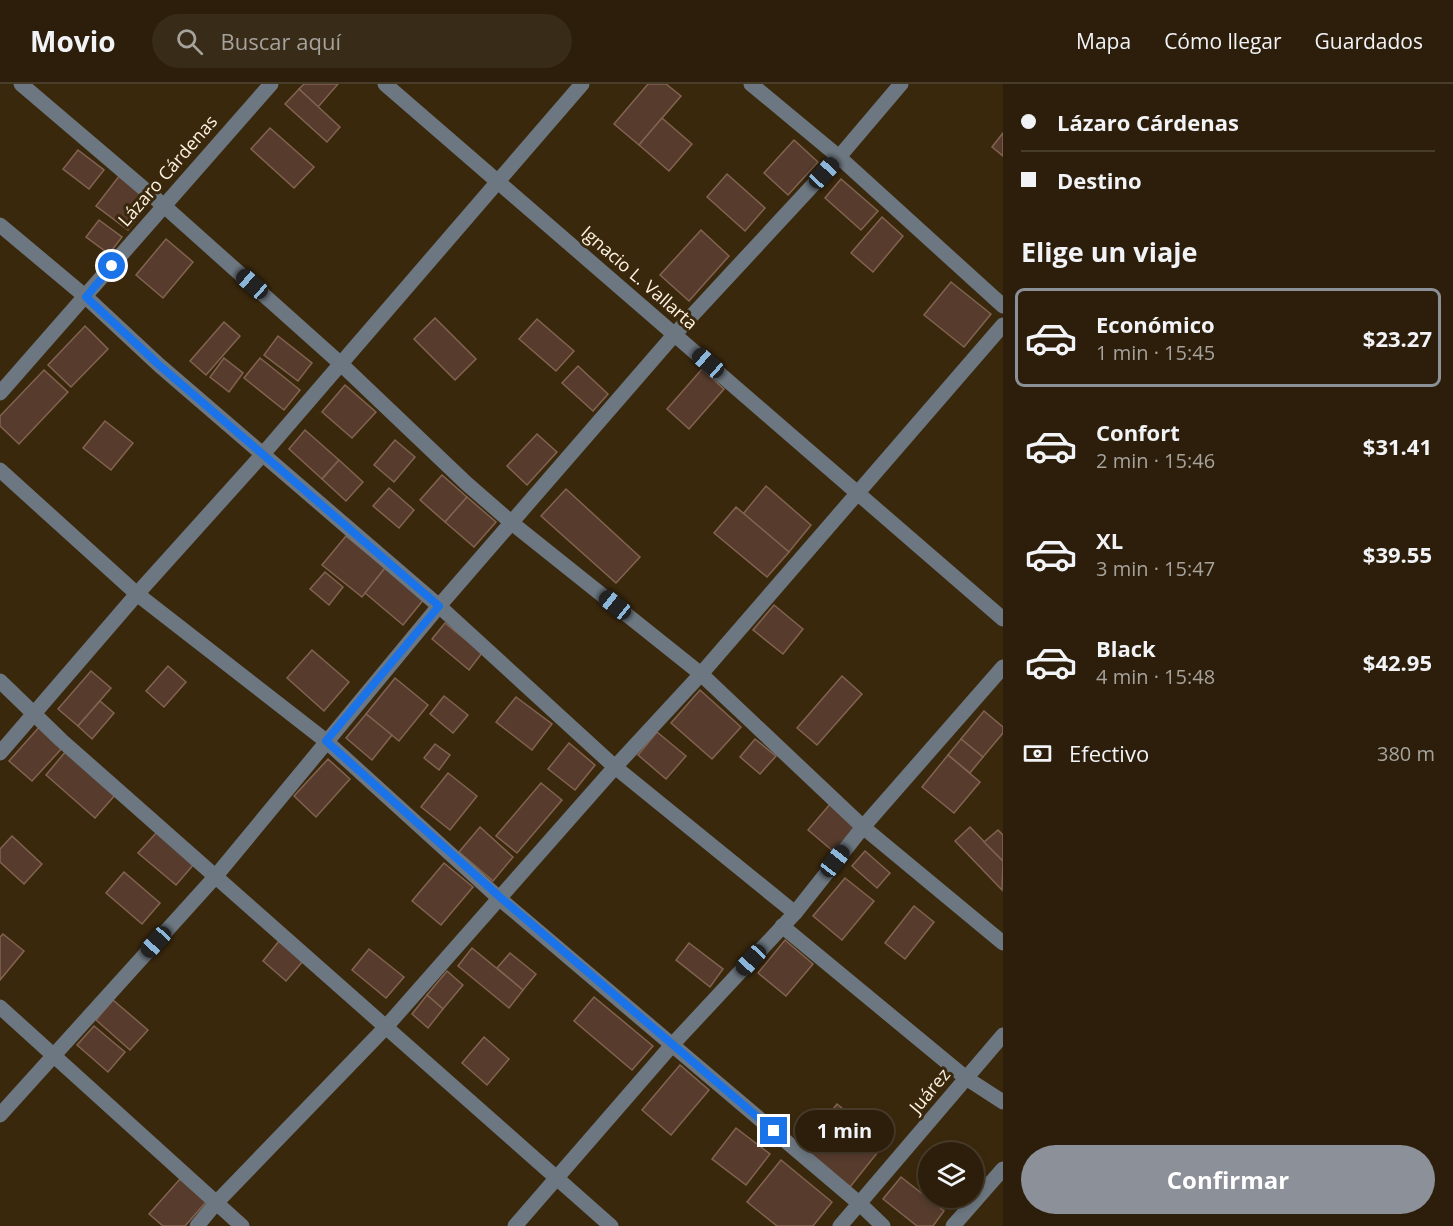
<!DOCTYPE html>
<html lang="es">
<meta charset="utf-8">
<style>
body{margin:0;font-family:"Open Sans",sans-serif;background:#382b18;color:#f1f3f6;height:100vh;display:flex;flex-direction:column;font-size:22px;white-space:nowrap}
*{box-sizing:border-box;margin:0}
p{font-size:20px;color:#a6a29c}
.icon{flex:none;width:33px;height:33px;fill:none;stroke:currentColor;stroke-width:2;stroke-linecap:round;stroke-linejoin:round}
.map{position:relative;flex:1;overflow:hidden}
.side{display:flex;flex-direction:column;background:#2c1e0a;width:450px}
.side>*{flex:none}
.guide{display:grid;align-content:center;height:132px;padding:0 18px;background:#2c1e0a}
.tools{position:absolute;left:918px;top:1058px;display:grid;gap:12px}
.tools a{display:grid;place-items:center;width:66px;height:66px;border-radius:50%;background:#2c1e0a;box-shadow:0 3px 9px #0003,0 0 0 2px #483c2b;font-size:30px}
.end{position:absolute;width:27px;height:27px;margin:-14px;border:8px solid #1a73e8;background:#fff;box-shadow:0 0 0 3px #fff}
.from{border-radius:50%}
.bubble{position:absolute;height:42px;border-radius:21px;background:#2c1e0a;box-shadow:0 3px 9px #0003,0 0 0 2px #483c2b;font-size:20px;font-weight:700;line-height:42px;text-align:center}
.car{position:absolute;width:18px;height:36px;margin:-18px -9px;border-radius:8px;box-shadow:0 0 4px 2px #0007;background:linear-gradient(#222 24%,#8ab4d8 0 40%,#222 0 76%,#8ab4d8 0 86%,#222 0)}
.guide b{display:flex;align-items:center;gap:21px;height:57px;font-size:22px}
.guide b+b{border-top:2px solid #483c2b}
.guide i{width:15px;height:15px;background:#f1f3f6}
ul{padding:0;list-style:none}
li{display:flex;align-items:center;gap:18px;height:99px;margin:0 12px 9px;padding:0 6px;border:3px solid transparent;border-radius:9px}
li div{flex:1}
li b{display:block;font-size:22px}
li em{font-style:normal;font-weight:700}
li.current{border-color:#8c9099}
li>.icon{width:54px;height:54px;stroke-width:1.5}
h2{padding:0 18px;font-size:27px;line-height:72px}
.pay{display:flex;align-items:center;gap:15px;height:66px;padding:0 18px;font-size:22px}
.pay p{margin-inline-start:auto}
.primary-button{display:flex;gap:12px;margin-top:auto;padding:12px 18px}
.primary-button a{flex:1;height:69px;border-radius:36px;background:#8c9099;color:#fff;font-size:24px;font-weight:700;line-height:69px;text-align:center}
header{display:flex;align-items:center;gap:36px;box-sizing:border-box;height:84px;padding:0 30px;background:#2c1e0a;border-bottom:2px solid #483c2b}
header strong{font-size:28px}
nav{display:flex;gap:33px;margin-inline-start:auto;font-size:21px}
.search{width:420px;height:54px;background:#382b18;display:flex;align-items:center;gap:15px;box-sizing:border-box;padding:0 21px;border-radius:33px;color:#a6a29c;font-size:22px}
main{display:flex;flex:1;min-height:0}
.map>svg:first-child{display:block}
.building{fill:#573c2d;stroke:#826351;stroke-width:1.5}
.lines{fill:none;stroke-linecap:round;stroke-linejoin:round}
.minor{stroke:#6c7781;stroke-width:15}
.route{stroke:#1a73e8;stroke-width:8}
.labels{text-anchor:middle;stroke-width:6;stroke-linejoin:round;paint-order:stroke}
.street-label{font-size:18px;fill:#fef2e2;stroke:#3a280d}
</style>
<header>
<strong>Movio</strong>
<div class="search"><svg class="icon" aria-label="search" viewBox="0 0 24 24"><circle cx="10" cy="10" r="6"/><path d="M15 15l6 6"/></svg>Buscar aquí</div>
<nav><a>Mapa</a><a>Cómo llegar</a><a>Guardados</a></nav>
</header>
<main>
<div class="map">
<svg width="1003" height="1142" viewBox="0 0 1003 1142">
<rect width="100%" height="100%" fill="#3a280d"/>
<g class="building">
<polygon points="304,0 338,0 318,23 299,5"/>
<polygon points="648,0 666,0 681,12 639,61 614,40"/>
<polygon points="299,5 340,43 327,58 285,20"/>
<polygon points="662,34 692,60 669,87 639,61"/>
<polygon points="270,44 314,83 294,104 251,65"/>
<polygon points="1003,49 1003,72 992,63"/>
<polygon points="794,56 818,78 788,111 764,89"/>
<polygon points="78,66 104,86 89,105 63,85"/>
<polygon points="727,90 765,124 745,147 707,113"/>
<polygon points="120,91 152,116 128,146 96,122"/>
<polygon points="841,95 878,127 861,146 825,114"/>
<polygon points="882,133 903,152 873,188 851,169"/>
<polygon points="99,136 122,153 109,170 86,153"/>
<polygon points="701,146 729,172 689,217 660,191"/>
<polygon points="166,155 193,178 163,214 136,191"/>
<polygon points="951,198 991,230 964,263 924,231"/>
<polygon points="435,234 476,275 455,296 414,255"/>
<polygon points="537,235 574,267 556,287 519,255"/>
<polygon points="224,238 240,252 206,291 190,277"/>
<polygon points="85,242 108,265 71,303 48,281"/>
<polygon points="278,252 312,279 298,297 264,271"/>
<polygon points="224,274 243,289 229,308 210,293"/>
<polygon points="260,274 300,306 284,326 244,294"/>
<polygon points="578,282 608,310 593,327 562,299"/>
<polygon points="702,285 724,305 689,345 667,325"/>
<polygon points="44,286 68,308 19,360 0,342 0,332"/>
<polygon points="345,301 376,328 352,354 322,328"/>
<polygon points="105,337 133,359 111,386 83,364"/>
<polygon points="305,346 339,376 322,395 289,365"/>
<polygon points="537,350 557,368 527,401 507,382"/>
<polygon points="395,356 415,373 394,398 374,381"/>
<polygon points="339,376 363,398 346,417 322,395"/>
<polygon points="442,391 467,413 445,438 420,416"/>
<polygon points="766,402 811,441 789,468 743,430"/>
<polygon points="389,404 414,426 399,444 373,422"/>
<polygon points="566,405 640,473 616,499 541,432"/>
<polygon points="467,413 496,438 474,463 445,438"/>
<polygon points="736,423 789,468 767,493 714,449"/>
<polygon points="346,452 385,484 362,513 322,481"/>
<polygon points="385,484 424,515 403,541 365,509"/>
<polygon points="325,488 343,503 329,521 310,505"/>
<polygon points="774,521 803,545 783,570 753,546"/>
<polygon points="445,539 482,569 469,586 432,555"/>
<polygon points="312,566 349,598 324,627 287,594"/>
<polygon points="168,582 186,598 164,623 146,607"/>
<polygon points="91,587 111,604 78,642 58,625"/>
<polygon points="842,592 862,610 817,661 797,644"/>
<polygon points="395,594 428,621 399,657 366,630"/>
<polygon points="700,606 741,643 712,675 671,639"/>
<polygon points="444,612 468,631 453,649 430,630"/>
<polygon points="516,613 552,640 532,666 496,638"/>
<polygon points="100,617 114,629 92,655 78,642"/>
<polygon points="984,627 1003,643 1003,649 983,673 961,655"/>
<polygon points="366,630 392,651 372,676 346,654"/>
<polygon points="41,641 64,662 32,697 9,677"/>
<polygon points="657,648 686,672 666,695 638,671"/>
<polygon points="755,655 776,672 760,690 740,673"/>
<polygon points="961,655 983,673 970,689 948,671"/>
<polygon points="569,659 595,681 575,706 548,685"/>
<polygon points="435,660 450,671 439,686 424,674"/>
<polygon points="66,667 116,710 95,734 46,691"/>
<polygon points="948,671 980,698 954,729 922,703"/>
<polygon points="328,675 350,695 316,733 294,712"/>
<polygon points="448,689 477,712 450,746 421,723"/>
<polygon points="541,699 562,716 517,769 496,752"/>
<polygon points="831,719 858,742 834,768 808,746"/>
<polygon points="480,743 513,773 493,797 459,768"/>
<polygon points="970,743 1003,777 1002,806 955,757"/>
<polygon points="998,746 1003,751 1003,777 984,758"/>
<polygon points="157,748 194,780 176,801 138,769"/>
<polygon points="12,752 42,780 24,800 0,778 0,765"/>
<polygon points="865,767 890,789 877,804 852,782"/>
<polygon points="444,779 473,803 441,841 412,817"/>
<polygon points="124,788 160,819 142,840 106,809"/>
<polygon points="845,794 874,817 842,856 813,832"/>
<polygon points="914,822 934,838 905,875 885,859"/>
<polygon points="3,850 24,867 0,896 0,853"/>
<polygon points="785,856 813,880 786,912 758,889"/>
<polygon points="279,857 303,877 286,897 263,877"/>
<polygon points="689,859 723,885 710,903 676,876"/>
<polygon points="472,864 523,906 509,924 458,882"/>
<polygon points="369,865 404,893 386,914 352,886"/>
<polygon points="510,869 536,890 523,906 497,884"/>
<polygon points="447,887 463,901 443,925 427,911"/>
<polygon points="427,911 443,925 428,944 412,930"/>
<polygon points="594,913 653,962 632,986 574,937"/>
<polygon points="113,916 148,946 130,966 96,936"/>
<polygon points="94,942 125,968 108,988 77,961"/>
<polygon points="484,953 509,975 487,1001 462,979"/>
<polygon points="680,981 709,1006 671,1051 642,1026"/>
<polygon points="837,1020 885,1059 850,1103 802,1064"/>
<polygon points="736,1044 770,1070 746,1101 712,1075"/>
<polygon points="781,1076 832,1118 813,1142 777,1142 747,1118"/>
<polygon points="901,1093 944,1127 933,1142 917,1142 883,1115"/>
<polygon points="180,1095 206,1118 185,1142 163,1142 149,1130"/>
</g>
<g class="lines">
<g class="minor">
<polyline points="21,0 163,121 341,280 466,399 512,439 701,590 863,743 1003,859"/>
<polyline points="385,0 1003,535"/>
<polyline points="751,0 839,73 1003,222"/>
<polyline points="0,141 86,213 159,281 439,522 615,683 795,829"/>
<polyline points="0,309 271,0"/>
<polyline points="0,386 137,510 326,657 500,815 860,1120 883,1142"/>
<polyline points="0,597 61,656 611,1142"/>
<polyline points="0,669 137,510 263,370 582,0"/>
<polyline points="782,842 966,994 1003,1018"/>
<polyline points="0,923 242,1142"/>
<polyline points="0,1031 215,793 439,522 674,251 839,73 901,0"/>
<polyline points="197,1142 216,1119 385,944 615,683 701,590 1003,241"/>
<polyline points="515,1142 672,961 795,829 863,743 1003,583"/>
<polyline points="840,1142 1003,951"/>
<polyline points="953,1142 1003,1085"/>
</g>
</g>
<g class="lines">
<polyline class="route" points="112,182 86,213 159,281 439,522 326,657 501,814 774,1047"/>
</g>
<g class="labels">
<g class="street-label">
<text transform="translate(168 87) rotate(-49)" y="6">Lázaro Cárdenas</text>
<text transform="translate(639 194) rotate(41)" y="6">Ignacio L. Vallarta</text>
<text transform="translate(930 1007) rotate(-50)" y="6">Juárez</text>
</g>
</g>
</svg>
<div class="tools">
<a><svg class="icon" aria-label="layers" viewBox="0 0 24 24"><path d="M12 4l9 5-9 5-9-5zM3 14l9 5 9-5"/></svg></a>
</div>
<i class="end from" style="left:112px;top:182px"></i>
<i class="end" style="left:774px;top:1047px"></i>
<div class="bubble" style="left:795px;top:1026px;width:99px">1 min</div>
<i class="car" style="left:824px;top:89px;rotate:43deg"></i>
<i class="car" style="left:252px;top:200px;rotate:311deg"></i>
<i class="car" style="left:708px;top:279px;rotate:311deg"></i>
<i class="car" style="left:615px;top:521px;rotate:309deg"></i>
<i class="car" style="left:835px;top:777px;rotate:38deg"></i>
<i class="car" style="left:156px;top:858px;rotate:222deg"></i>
<i class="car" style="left:751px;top:876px;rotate:223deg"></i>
</div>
<section class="side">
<div class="guide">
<b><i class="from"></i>Lázaro Cárdenas</b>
<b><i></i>Destino</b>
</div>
<h2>Elige un viaje</h2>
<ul>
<li class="current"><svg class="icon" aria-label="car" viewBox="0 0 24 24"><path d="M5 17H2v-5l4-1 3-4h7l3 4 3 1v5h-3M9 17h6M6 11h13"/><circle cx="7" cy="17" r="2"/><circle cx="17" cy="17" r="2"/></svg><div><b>Económico</b><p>1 min · 15:45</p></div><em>$23.27</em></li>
<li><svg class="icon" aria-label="car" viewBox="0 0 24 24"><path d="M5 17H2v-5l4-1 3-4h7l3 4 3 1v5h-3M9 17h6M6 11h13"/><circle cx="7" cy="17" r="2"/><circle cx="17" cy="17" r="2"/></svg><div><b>Confort</b><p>2 min · 15:46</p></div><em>$31.41</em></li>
<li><svg class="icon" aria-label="car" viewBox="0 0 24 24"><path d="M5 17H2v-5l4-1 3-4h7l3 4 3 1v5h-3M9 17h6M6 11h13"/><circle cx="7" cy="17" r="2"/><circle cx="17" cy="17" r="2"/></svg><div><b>XL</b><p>3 min · 15:47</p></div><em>$39.55</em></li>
<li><svg class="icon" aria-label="car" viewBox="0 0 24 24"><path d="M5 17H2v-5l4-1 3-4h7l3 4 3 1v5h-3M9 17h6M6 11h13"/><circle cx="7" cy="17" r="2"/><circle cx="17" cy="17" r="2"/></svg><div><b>Black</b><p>4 min · 15:48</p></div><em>$42.95</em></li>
</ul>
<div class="pay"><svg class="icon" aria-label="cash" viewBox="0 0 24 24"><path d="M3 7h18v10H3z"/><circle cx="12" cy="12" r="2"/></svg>Efectivo<p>380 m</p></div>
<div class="primary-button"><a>Confirmar</a></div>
</section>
</main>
